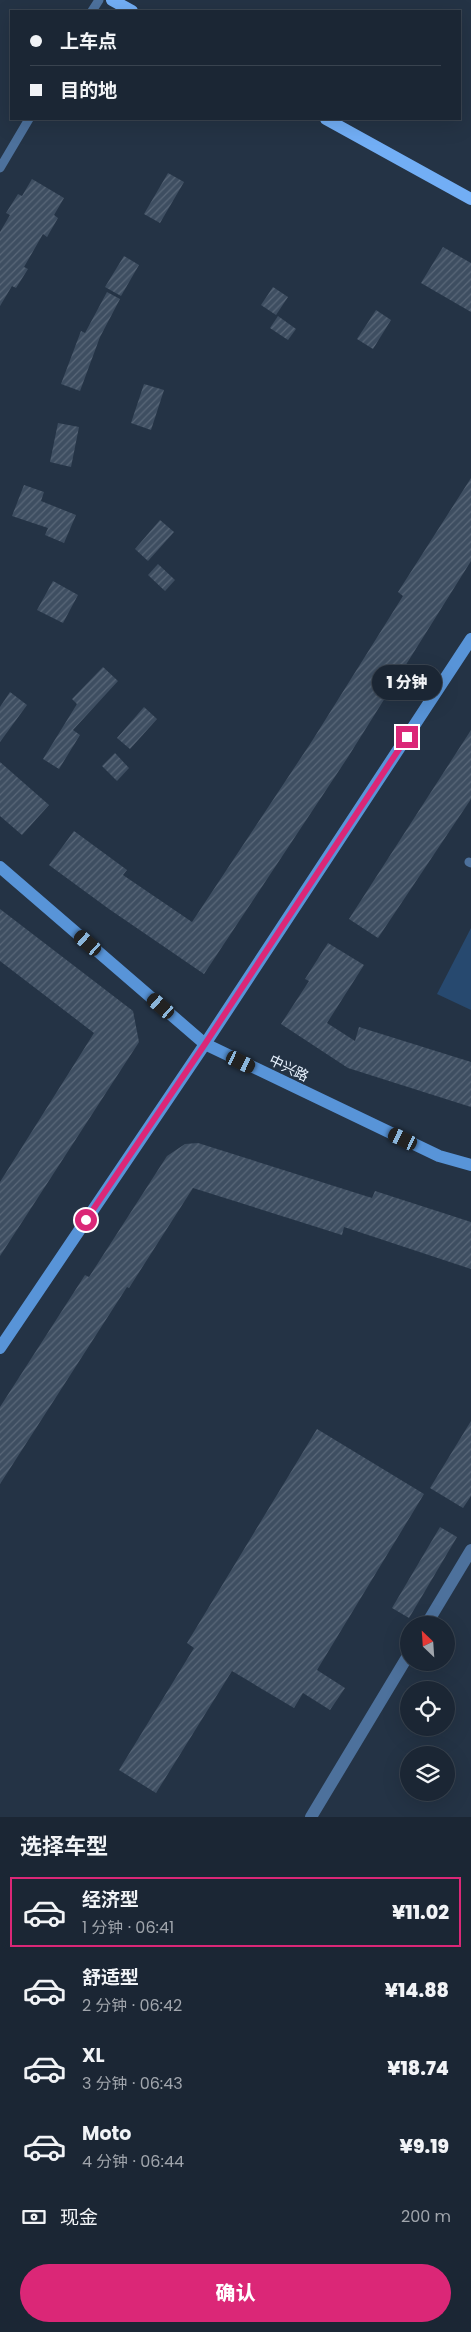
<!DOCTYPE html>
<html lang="zh">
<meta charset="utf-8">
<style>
body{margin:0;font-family:Poppins,"Noto Sans SC",sans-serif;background:#242e3c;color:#f1f3f6;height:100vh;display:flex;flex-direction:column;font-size:19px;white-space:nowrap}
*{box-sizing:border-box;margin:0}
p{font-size:16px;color:#a0a5ac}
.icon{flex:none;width:28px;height:28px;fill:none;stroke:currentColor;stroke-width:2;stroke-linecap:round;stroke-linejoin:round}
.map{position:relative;height:1817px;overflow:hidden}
.drawer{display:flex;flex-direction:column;background:#1b2634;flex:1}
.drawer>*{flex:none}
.top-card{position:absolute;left:10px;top:10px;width:451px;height:110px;border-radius:0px;box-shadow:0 5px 20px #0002,0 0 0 1px #39434f;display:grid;align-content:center;height:110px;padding:0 20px;background:#1b2634}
.needle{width:32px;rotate:335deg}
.fabs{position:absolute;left:400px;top:1616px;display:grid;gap:10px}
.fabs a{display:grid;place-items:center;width:55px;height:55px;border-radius:50%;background:#1b2634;box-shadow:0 5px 20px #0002,0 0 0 1px #39434f;font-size:25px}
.end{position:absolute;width:22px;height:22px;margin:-11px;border:6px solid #db2777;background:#fff;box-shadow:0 0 0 2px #fff}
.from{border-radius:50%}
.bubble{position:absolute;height:35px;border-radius:18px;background:#1b2634;box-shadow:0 5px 20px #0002,0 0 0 1px #39434f;font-size:16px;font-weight:800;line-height:35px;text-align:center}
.car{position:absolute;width:15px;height:30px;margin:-15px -8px;border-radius:6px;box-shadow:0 0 4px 1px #0007;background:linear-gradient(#222 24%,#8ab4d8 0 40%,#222 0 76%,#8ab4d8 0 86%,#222 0)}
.top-card b{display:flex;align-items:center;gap:18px;height:48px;font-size:19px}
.top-card b+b{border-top:1px solid #39434f}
.top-card i{width:12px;height:12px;background:#f1f3f6}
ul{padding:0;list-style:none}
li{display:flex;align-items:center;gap:15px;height:70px;margin:0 10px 8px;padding:0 10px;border:2px solid transparent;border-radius:0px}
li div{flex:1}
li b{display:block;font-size:19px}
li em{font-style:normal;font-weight:800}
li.selected{border-color:#db2777}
li>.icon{width:45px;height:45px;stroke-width:1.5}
h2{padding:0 20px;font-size:22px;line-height:60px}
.pay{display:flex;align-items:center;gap:12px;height:55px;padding:0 20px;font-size:19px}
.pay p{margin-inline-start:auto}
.cta{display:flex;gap:10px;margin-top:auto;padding:10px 20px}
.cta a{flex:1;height:58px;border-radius:30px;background:#db2777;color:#fff;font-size:20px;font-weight:800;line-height:58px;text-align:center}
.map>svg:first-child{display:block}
.pitch{fill:#27496f}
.building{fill:url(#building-hatch)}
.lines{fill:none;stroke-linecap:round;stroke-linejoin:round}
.lane{stroke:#4d719c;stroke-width:9}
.street{stroke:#4d719c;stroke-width:12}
.secondary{stroke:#5894d8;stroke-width:12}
.primary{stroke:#72aef5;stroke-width:12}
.route{stroke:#db2777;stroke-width:6}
.labels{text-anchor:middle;stroke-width:4.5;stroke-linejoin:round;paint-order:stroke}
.street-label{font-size:14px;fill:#e8f2fe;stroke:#243345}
</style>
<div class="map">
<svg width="471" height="1817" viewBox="0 0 471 1817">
<defs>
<pattern id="building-hatch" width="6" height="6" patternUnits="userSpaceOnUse" patternTransform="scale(1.25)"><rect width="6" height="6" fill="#3e4e61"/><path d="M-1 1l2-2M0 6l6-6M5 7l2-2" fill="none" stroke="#5a6879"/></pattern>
</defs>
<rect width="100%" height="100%" fill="#243345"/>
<polygon class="pitch" points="471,928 471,1010 437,994"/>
<g class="building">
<polygon points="168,173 184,182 160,223 144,214"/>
<polygon points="32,179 64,198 54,215 58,218 47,237 43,234 24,267 28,269 16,288 12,286 0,306 0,232 10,215 6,213 18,194 22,196"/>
<polygon points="443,247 471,263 471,312 421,283"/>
<polygon points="124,256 139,265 121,296 105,287"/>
<polygon points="273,287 288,297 276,315 261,305"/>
<polygon points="107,292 120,299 100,337 80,391 61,384 81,331 85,333"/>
<polygon points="376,310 391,320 373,349 357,339"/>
<polygon points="278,316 296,329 288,340 270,328"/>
<polygon points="144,384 164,390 151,430 131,423"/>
<polygon points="58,423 79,427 71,467 50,462"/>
<polygon points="471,478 471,561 348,757 204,974 109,909 49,865 74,831 127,870 123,875 192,922 312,741 403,596 398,592"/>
<polygon points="24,485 44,492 41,501 76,515 64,543 45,535 48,528 12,516"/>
<polygon points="160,520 174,532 148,561 135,549"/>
<polygon points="158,564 175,580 165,591 148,575"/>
<polygon points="53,581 78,595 63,623 37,610"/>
<polygon points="103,667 118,681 73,730 80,735 59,769 43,759 77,704 72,699"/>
<polygon points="10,692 27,705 0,742 0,707"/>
<polygon points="144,707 157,719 130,749 117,738"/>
<polygon points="471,730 471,799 378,938 349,919"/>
<polygon points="115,753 129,768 117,781 102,766"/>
<polygon points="0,762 49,805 22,835 0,816"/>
<polygon points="0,909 133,1011 139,1042 0,1256 0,1182 94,1033 0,961"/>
<polygon points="328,943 364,965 327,1023 355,1041 359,1027 471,1062 471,1107 348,1068 281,1024 309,981 305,979"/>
<polygon points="198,1143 372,1198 375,1191 471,1222 471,1269 344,1227 342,1235 193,1188 129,1288 127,1287 0,1484 0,1407 85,1275 89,1277 167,1156 185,1144"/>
<polygon points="471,1421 471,1496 463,1508 430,1488"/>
<polygon points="317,1429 424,1494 317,1670 345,1688 330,1710 303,1693 294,1708 232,1671 156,1793 119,1770 194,1648 187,1643"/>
<polygon points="440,1527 457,1537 409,1618 392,1608"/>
</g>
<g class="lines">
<g class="lane">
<polyline points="92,11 99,0"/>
<polyline points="0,168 29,119"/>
<polyline points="469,862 471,863"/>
</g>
<g class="street">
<polyline points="426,1625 471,1550"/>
<polyline points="311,1817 409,1654"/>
</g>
<g class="secondary">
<polyline points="0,867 205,1044 439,1156 471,1165"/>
<polyline points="0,1348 205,1044 471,639"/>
</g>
<g class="primary">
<polyline points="112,0 132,11"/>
<polyline points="326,119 471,199"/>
</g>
</g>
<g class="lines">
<polyline class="route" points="86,1220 205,1044 407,737"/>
</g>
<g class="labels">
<g class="street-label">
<text transform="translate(289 1068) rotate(26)" y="5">中兴路</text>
</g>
</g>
</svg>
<div class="fabs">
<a><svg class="needle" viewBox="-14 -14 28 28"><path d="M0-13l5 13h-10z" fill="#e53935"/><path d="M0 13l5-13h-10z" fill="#a0a5ac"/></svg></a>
<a><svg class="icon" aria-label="locate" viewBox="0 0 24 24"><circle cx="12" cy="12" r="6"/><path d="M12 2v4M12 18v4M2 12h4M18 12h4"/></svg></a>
<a><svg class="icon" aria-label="layers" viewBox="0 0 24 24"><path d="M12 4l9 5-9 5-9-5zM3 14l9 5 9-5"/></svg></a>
</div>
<i class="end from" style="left:86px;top:1220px"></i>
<i class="end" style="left:407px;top:737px"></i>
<div class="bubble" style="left:372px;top:665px;width:70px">1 分钟</div>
<i class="car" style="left:88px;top:943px;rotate:311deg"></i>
<i class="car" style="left:161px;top:1006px;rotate:311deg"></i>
<i class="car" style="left:241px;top:1062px;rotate:116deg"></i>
<i class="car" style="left:403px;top:1139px;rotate:296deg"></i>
<div class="top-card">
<b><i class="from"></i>上车点</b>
<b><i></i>目的地</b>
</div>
</div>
<section class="drawer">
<h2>选择车型</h2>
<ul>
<li class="selected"><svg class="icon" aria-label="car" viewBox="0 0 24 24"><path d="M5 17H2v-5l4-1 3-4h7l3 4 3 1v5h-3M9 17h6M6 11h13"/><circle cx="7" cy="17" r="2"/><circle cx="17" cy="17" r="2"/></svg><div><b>经济型</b><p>1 分钟 · 06:41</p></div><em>¥11.02</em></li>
<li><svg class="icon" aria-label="car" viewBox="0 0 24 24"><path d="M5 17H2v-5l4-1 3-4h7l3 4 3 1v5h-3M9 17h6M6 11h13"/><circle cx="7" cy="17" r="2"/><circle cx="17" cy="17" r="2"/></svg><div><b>舒适型</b><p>2 分钟 · 06:42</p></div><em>¥14.88</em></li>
<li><svg class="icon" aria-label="car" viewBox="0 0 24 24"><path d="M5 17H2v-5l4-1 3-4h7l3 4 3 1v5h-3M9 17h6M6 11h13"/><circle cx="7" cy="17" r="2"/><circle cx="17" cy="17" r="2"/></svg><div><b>XL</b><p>3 分钟 · 06:43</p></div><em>¥18.74</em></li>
<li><svg class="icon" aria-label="car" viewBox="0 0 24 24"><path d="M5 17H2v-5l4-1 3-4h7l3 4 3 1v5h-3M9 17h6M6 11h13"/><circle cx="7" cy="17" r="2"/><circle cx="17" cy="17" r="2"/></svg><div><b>Moto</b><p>4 分钟 · 06:44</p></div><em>¥9.19</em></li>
</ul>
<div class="pay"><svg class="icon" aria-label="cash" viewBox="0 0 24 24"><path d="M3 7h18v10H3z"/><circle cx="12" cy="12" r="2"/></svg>现金<p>200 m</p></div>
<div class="cta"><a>确认</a></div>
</section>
